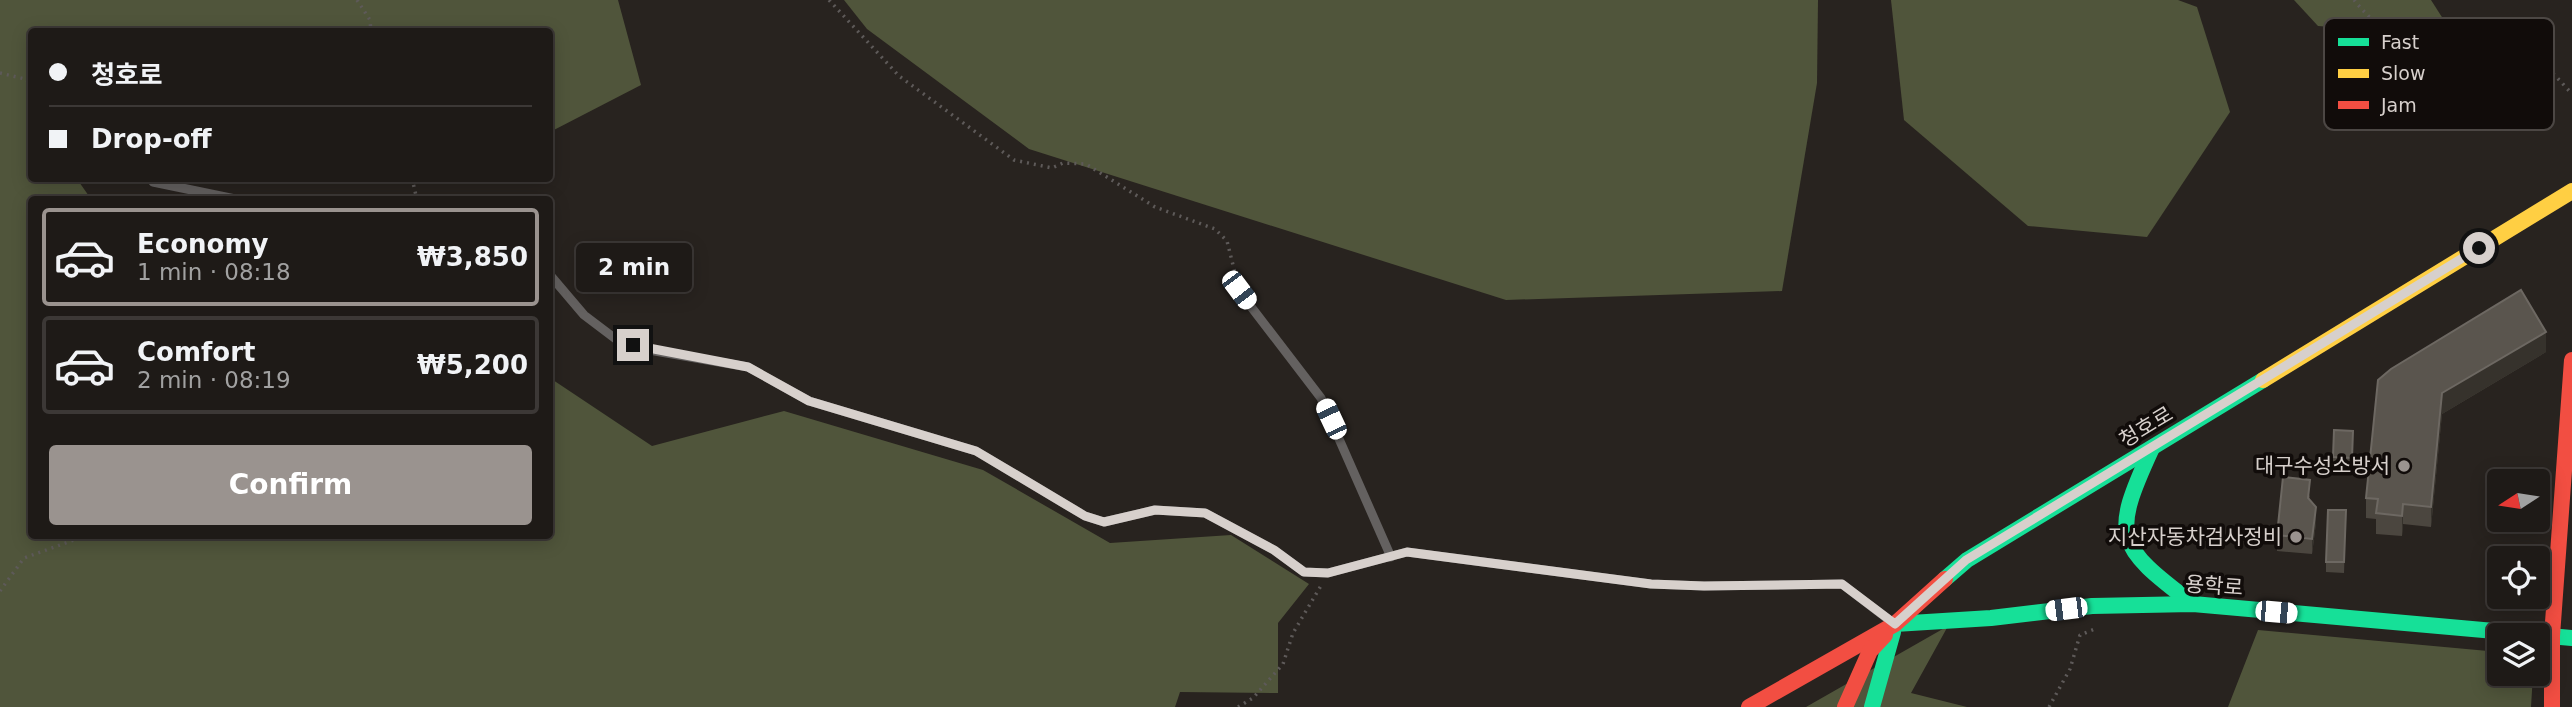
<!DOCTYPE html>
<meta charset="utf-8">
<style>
body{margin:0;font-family:"DejaVu Sans","Noto Sans KR",sans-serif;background:#2b2724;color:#f1f3f6;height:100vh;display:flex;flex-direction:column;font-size:26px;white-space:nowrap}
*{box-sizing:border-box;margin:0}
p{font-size:23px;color:#a1a1a1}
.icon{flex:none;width:38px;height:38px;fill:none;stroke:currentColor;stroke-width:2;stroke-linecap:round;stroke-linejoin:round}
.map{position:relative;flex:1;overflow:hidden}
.sheet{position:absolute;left:28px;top:196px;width:525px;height:343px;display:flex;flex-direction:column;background:#1e1a17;border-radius:7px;box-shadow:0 4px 18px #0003,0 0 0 2px #3c3836}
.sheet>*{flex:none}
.hud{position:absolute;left:28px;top:28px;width:525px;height:154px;border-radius:7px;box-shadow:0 4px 18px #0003,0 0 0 2px #3c3836;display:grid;align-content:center;height:154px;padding:0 21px;background:#1e1a17}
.needle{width:46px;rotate:258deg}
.tools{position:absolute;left:2487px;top:469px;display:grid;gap:14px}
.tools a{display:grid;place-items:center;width:63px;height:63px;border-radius:7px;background:#1e1a17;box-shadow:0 4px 18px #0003,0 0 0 2px #3c3836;font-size:35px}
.end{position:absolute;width:32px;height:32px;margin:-16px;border:9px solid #d7d0cc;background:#111;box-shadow:0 0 0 4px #111}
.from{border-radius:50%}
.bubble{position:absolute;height:49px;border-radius:7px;background:#1e1a17;box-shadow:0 4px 18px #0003,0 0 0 2px #3c3836;font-size:23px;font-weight:700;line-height:49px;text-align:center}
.car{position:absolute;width:21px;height:42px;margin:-21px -10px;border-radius:9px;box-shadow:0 0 5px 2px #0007;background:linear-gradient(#fff 24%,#345 0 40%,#fff 0 76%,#345 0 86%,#fff 0)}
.hud b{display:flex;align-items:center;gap:24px;height:66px;font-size:26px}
.hud b+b{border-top:2px solid #3c3836}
.hud i{width:18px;height:18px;background:#f1f3f6}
ul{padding:12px 0 0;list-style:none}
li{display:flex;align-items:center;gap:21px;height:98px;margin:0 14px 10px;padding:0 7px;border:4px solid #3c3836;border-radius:7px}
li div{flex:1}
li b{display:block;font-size:26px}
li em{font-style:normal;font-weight:700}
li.current{border-color:#9a938f}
li>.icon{width:63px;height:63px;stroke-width:1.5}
.action{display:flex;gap:14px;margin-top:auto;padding:14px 21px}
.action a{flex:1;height:80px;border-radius:7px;background:#9a938f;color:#fff;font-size:28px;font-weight:700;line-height:80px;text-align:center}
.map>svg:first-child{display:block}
.forest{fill:#50553b}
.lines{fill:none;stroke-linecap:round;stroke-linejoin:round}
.path{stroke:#5e5a59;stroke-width:3.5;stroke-dasharray:2 5;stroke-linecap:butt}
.lane{stroke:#646160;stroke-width:9}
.fast{stroke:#16e098;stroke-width:16}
.slow{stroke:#ffcf43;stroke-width:16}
.jam{stroke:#f24e42;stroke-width:16}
.wall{fill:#4b463f}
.shaded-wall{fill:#36322c}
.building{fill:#5a554e;stroke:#6d6862;stroke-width:2}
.route{stroke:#d7d0cc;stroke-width:9}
.poi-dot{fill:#9a938f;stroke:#110c0a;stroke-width:2.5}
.labels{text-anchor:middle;stroke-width:7;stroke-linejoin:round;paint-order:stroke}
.street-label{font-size:21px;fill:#d7d0cc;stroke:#110c0a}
.poi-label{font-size:21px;fill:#d7d0cc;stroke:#110c0a;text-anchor:end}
.key{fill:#110c0a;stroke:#4c4744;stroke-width:2}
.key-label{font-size:19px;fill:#d7d0cc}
</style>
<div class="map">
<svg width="2572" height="707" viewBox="0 0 2572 707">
<rect width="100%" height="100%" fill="#28231f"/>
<g class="forest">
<polygon points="0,0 618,0 641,85 550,132 550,32 32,32 32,178 77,179 91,199 32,200 32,536 550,536 550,378 652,446 784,411 983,470 1110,543 1231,535 1309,584 1278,623 1278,693 1180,692 1175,707 0,707"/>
<polygon points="844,0 1818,0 1817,83 1782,291 1506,300 1029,149 867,29"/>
<polygon points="1891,0 2178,0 2197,7 2230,112 2147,237 2028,226 1904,120"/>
<polygon points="2294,0 2431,0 2454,36 2318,26"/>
<polygon points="1948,626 1911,693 1967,707 1806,707"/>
<polygon points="2258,630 2499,652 2499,674 2533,674 2531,707 2228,707"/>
</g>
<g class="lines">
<g class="path">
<polyline points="357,0 370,20 371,32"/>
<polyline points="829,0 899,76 1014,160 1052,168 1063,163 1086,164 1155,207 1215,229 1227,241 1237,281"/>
<path d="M2354,0C2374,25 2414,59 2447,58C2473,58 2501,51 2527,57C2544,61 2561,82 2572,94"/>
<polyline points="0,73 25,79 32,85"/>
<polyline points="412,178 417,200"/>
<polyline points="0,591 24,558 85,536"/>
<polyline points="1238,707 1253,698 1283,664 1293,633 1322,584"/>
<polyline points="2049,707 2070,669 2080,635 2095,629"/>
</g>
<g class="lane">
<polyline points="153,182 240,200"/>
<polyline points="550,275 584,315 617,340 649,350 748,367 809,401 976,451 1085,516 1104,522 1155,510 1205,513 1274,550 1304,572 1328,573 1407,552 1651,584 1704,586 1842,584 1893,623"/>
<polyline points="1239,291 1321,398 1391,557"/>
</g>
<g class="fast">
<path d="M2152,448C2111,537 2115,545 2193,604"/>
<polyline points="1945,579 1967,560 2263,380"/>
<polyline points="1895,624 1991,618 2092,606 2193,604 2572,638"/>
<polyline points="1872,707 1893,632"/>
</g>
<polyline class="slow" points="2263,380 2572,191"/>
<g class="jam">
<polyline points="1749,707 1895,624 1945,579"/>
<polyline points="1845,707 1870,651 1885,635"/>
<polyline points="2552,707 2552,636 2572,360"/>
</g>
</g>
<g class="wall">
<polygon points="2546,352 2442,414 2431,527 2403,524 2402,536 2376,534 2376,519 2366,518 2366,498 2378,380"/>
<polygon points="2353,442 2352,469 2333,467 2333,457"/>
<polygon points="2310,495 2309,500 2316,523 2312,554 2277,551 2277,535"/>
<polygon points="2346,510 2344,573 2326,572 2326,562"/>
</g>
<g class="shaded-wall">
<polygon points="2546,332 2546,352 2442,414 2431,527 2431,507 2442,393"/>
<polygon points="2403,504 2403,524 2402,536 2402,516"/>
<polygon points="2316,507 2316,523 2312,554 2312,539"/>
</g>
<g class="building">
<polygon points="2521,290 2546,332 2442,393 2431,507 2403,504 2402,516 2376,513 2378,499 2366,498 2378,380 2391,369"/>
<polygon points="2334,430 2353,431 2352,458 2333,457"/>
<polygon points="2283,477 2310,480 2308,498 2316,507 2312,539 2277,535"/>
<polygon points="2328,510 2346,510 2344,562 2326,562"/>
</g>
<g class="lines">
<polyline class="route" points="633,345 748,367 809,401 976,451 1085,516 1104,522 1155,510 1205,513 1274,550 1304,572 1328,573 1407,552 1651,584 1704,586 1842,584 1895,624 1966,560 2479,248"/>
</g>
<g class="poi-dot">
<circle cx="2404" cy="466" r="7"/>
<circle cx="2296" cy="537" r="7"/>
</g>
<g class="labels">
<g class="street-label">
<text transform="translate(2146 427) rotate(-31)" y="7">청호로</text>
<text transform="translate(2214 586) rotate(4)" y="7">용학로</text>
</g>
<g class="poi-label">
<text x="2390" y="473">대구수성소방서</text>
<text x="2282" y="544">지산자동차검사정비</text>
</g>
</g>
<rect x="2324" y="18" width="230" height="112" rx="10" class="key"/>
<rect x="2338" y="38" width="31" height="8" fill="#16e098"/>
<rect x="2338" y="69" width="31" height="9" fill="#ffcf43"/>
<rect x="2338" y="101" width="31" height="8" fill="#f24e42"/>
<g class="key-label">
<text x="2381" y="49">Fast</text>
<text x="2381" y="80">Slow</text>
<text x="2381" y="112">Jam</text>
</g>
</svg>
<div class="tools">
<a><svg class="needle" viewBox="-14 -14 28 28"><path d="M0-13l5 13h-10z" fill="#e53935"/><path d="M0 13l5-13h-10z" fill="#a1a1a1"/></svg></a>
<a><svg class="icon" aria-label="locate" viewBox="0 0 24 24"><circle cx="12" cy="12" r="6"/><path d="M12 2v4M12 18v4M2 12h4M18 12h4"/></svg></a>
<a><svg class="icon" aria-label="layers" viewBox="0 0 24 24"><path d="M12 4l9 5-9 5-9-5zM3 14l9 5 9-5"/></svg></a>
</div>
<i class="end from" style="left:2479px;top:248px"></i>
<i class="end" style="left:633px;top:345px"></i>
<div class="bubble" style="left:576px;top:243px;width:116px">2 min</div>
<i class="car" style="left:1239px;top:290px;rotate:143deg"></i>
<i class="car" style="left:1331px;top:419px;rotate:335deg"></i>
<i class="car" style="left:2066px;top:609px;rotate:263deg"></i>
<i class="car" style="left:2276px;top:612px;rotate:95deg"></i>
<div class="hud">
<b><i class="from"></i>청호로</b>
<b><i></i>Drop-off</b>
</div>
<section class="sheet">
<ul>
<li class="current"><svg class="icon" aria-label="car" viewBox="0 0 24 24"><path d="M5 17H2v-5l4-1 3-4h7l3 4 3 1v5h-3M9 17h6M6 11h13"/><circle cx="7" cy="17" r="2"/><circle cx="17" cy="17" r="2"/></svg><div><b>Economy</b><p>1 min · 08:18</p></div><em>₩3,850</em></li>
<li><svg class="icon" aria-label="car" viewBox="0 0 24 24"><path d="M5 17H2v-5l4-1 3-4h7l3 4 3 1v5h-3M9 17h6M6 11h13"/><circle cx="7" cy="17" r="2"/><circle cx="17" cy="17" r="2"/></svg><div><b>Comfort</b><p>2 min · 08:19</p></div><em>₩5,200</em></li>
</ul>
<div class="action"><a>Confirm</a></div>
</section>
</div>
